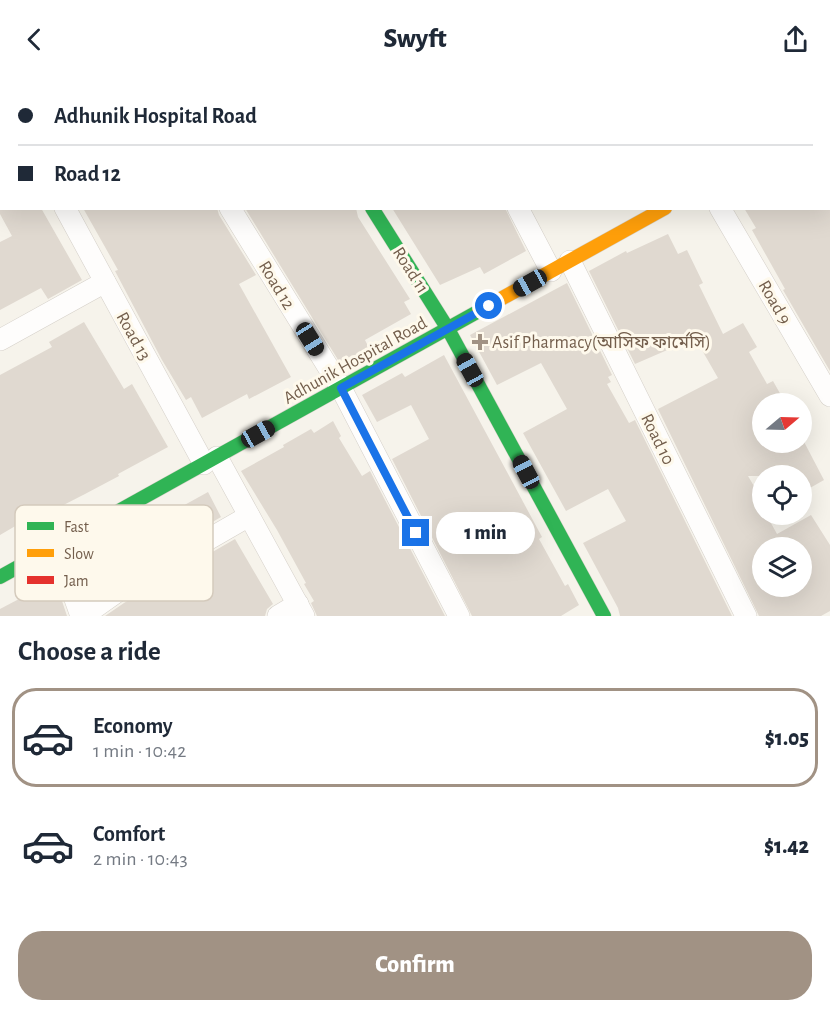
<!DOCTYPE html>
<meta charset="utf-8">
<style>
body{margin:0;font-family:"Alegreya Sans","Noto Sans Bengali",sans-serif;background:#f2f2f3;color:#1f2937;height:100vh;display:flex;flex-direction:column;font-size:22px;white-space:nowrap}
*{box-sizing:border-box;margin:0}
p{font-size:20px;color:#747a83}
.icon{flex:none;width:33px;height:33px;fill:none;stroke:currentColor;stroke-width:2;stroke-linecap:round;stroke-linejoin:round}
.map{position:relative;height:538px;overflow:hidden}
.side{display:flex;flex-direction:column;background:#fff;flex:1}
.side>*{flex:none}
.hud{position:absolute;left:0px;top:0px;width:831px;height:132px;box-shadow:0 6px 24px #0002;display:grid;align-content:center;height:132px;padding:0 18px;background:#fff}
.needle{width:39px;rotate:71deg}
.fabs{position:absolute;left:752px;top:315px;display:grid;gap:12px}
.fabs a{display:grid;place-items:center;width:60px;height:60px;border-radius:50%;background:#fff;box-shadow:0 6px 24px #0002;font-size:30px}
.end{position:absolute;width:27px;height:27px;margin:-14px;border:8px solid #1a73e8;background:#fff;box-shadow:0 0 0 3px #fff}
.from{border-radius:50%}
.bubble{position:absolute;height:42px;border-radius:21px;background:#fff;box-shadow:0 6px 24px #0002;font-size:20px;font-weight:800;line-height:42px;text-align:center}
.car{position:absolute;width:18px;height:36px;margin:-18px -9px;border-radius:8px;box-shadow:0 0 4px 2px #0007;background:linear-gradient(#222 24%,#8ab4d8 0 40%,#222 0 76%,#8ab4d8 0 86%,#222 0)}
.hud b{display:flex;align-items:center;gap:21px;height:57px;font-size:22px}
.hud b+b{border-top:2px solid #e0e1e3}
.hud i{width:15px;height:15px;background:#1f2937}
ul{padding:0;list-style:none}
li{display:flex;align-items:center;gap:18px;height:99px;margin:0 12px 9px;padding:0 6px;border:3px solid transparent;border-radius:24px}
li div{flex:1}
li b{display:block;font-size:22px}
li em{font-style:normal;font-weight:800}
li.on{border-color:#a19284}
li>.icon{width:54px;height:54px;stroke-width:1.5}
h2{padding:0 18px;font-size:27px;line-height:72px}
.cta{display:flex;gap:12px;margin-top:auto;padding:12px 18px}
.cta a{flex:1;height:69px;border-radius:24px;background:#a19284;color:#fff;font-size:24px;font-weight:800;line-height:69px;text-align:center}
header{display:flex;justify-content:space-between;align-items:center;height:78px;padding:0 18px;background:#fff;font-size:27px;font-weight:800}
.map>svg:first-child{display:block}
.building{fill:#e0d9d0;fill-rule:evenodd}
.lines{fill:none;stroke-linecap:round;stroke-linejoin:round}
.street-casing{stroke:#d5d0c9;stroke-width:22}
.fast-casing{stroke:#d4cfc6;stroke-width:15}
.slow-casing{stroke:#d4cfc6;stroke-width:15}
.jam-casing{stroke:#d4cfc6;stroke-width:15}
.street{stroke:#fefdfc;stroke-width:21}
.fast{stroke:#30b455;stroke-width:14}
.slow{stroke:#ff9f0a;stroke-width:14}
.jam{stroke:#e5322d;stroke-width:14}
.route{stroke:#1a73e8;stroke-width:8}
.poi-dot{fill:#a19284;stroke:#fef9ec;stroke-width:2}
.labels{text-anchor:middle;stroke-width:6;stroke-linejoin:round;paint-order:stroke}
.street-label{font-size:18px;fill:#735e4c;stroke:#fef9ec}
.poi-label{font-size:18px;fill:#735e4c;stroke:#fef9ec;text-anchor:start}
.key{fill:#fef9ec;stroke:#d4cabc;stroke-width:1.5}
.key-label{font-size:16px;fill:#735e4c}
</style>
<header><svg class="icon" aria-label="back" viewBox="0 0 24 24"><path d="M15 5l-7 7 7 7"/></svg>Swyft<svg class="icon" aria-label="share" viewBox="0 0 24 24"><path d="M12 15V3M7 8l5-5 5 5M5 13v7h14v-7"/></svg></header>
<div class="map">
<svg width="830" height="538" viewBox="0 0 830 538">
<rect width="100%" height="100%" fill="#f6f3eb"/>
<g class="building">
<polygon points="0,130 41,130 82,202 48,221 41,210 0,232 0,164 12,158 0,136"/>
<polygon points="83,130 217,130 219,137 256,197 239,206 291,299 249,321 247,316 202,340 191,319 186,322 162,282 115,193 118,192"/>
<polygon points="245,130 356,130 358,139 410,221 404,224 411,236 365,262 371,274 343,290"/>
<polygon points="392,130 505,130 526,173 484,196 480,189 440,207"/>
<polygon points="744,130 830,130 830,293 783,212 785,211 752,152 756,150"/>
<path d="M668,156L678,176L687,172L703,205L699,207L723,256L743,245L757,269L749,274L767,306L773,303L786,326H762V364H801L802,360L824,402L801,415V398H748L761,420L759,421L762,428V436H766L777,456L811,437L830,467V533L821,538H759L658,331L718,300L695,260L635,286L589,193L626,173L627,175ZM762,470H801V508H762Z"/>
<polygon points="567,205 612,297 608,299 611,304 607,306 629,345 635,342 732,538 620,538 618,530 583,465 626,443 608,411 566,433 523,355 567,331 541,285 497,307 470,257"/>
<polygon points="84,244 124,311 132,306 168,369 118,396 119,398 85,416 44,437 41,433 0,457 0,297 52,269 49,264"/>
<polygon points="444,277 542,459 539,461 565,508 568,506 579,527 561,538 472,538 392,381 429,361 411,327 377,344 362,317 402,295 405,299"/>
<polygon points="333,343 341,358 339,360 362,398 370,393 445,538 317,538 311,525 314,523 304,506 306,505 277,452 241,393 284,369 283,367 311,351 314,355"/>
<polygon points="208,414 221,439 111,503 88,519 76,487"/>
<polygon points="235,461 273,526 267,531 265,538 105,538 124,525"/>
<polygon points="55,502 67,538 0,538 0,531"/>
</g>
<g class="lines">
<defs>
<g id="street">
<polyline points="152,0 152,2"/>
<polyline points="290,0 291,2"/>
<polyline points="449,0 449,2"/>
<polyline points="647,0 648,2"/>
<polyline points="794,0 795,2"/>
<polyline points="177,2 180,0"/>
<polyline points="0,11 2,14"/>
<polyline points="0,32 2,31"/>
<polyline points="830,64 830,65"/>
<polyline points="65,130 204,386"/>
<polyline points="230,130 341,310 459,538"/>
<polyline points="518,130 551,193"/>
<polyline points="720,130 830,318"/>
<polyline points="570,183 746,538"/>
<polyline points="0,262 105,204"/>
<polyline points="217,379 304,538"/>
<polyline points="56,468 81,538"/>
<polyline points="83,538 117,514 249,438"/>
<polyline points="278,538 298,526"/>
</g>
<g id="fast">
<polyline points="372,130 448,251 604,538"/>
<polyline points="0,499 479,233"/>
</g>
<polyline id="slow" points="479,233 665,130"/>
<polyline id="jam" points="830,34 830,35"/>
</defs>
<use href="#street" class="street-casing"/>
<use href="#fast" class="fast-casing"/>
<use href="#slow" class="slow-casing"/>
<use href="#jam" class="jam-casing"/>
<use href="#street" class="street"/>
<use href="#fast" class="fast"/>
<use href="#slow" class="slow"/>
<use href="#jam" class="jam"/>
</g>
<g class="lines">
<polyline class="route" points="416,455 341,310 489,228"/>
</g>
<path class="poi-dot" d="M477 255h6v6h6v6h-6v6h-6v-6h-6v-6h6z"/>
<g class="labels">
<g class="street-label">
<text transform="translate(411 192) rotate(58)" y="6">Road 11</text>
<text transform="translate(277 207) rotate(59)" y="6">Road 12</text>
<text transform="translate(775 224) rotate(60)" y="6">Road 9</text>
<text transform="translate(134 258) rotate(61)" y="6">Road 13</text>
<text transform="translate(355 282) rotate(-29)" y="6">Adhunik Hospital Road</text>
<text transform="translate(658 361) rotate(64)" y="6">Road 10</text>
</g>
<g class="poi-label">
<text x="492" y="270">Asif Pharmacy(আসিফ ফার্মেসি)</text>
</g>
</g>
<rect x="15" y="427" width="198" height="96" rx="9" class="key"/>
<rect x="27" y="444" width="27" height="8" fill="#30b455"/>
<rect x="27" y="471" width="27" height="8" fill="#ff9f0a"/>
<rect x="27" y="498" width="27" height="8" fill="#e5322d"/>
<g class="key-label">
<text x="64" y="454">Fast</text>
<text x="64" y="481">Slow</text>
<text x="64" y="508">Jam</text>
</g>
</svg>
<div class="fabs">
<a><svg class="needle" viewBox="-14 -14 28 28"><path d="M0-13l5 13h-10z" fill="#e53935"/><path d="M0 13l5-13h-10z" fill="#747a83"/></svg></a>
<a><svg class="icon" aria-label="locate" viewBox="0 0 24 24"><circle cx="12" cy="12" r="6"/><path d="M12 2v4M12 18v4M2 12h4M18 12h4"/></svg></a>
<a><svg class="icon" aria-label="layers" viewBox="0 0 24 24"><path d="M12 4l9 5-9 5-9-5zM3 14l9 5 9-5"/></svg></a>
</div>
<i class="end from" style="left:489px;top:228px"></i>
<i class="end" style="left:416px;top:455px"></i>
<div class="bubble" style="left:436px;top:434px;width:99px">1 min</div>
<i class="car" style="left:530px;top:205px;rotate:241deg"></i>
<i class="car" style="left:310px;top:261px;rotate:148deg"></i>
<i class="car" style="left:470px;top:292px;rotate:331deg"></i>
<i class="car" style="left:258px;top:356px;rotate:61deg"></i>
<i class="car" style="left:526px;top:394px;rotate:332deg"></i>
<div class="hud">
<b><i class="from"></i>Adhunik Hospital Road</b>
<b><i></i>Road 12</b>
</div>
</div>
<section class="side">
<h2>Choose a ride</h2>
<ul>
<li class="on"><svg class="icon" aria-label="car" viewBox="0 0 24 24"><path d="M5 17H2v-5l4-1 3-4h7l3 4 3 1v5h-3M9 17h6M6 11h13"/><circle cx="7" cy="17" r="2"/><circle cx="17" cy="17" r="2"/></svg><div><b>Economy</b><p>1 min · 10:42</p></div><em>$1.05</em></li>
<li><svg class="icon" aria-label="car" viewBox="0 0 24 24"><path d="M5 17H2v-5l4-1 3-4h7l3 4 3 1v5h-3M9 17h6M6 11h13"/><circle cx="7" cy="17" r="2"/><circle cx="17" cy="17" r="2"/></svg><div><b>Comfort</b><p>2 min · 10:43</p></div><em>$1.42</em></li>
</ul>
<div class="cta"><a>Confirm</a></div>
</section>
